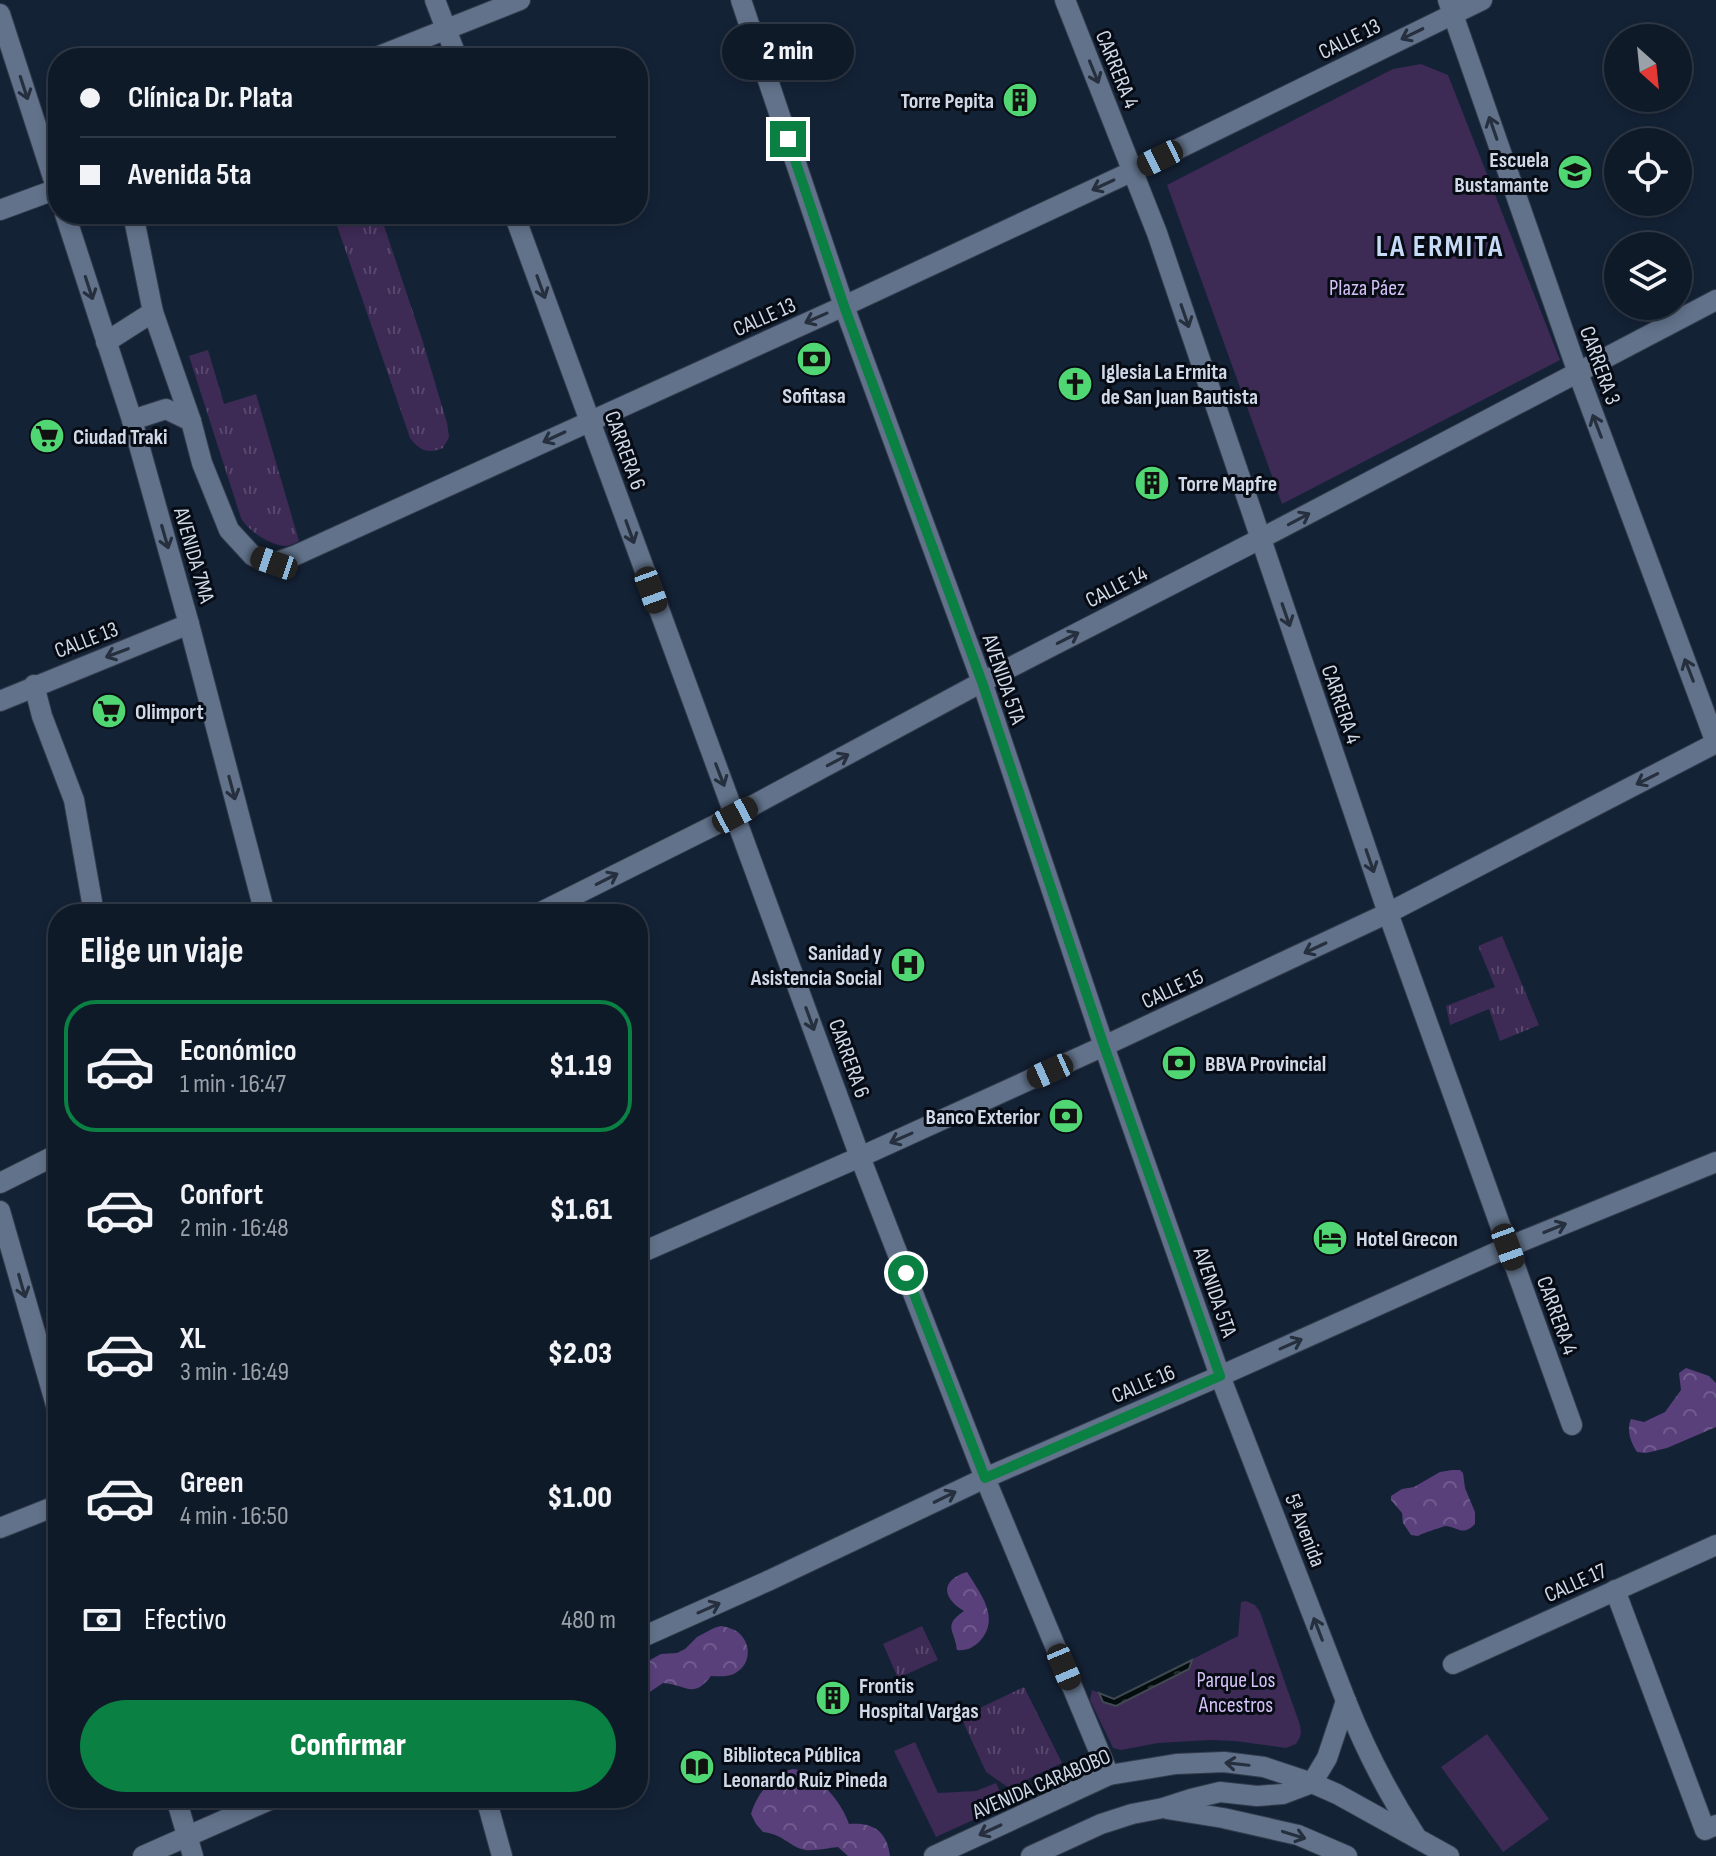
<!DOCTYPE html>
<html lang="es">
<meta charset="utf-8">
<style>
body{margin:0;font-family:"Sofia Sans Condensed",sans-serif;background:#1d2734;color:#f1f3f6;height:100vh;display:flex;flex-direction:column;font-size:30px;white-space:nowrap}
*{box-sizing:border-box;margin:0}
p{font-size:26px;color:#9ba1a8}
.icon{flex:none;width:44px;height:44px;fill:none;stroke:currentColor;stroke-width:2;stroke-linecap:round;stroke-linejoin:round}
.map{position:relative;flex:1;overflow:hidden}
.details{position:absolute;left:48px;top:904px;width:600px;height:904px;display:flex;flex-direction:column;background:#0f1a28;border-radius:32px;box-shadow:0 4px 12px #0003,0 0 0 2px #2f3845}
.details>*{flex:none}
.guide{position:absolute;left:48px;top:48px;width:600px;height:176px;border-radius:32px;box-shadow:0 4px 12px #0003,0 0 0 2px #2f3845;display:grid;align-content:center;height:176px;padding:0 32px;background:#0f1a28}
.needle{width:52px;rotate:153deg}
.fabs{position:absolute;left:1604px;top:24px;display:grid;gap:16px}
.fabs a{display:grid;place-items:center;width:88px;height:88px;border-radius:50%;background:#0f1a28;box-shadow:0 4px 12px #0003,0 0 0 2px #2f3845;font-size:40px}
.end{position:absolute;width:36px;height:36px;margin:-18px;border:10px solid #0b8043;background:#fff;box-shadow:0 0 0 4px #fff}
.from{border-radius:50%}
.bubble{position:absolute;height:56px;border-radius:28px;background:#0f1a28;box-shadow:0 4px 12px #0003,0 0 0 2px #2f3845;font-size:26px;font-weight:800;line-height:56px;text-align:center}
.car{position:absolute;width:24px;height:48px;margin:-24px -12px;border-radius:10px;box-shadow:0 0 6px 2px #0007;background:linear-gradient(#222 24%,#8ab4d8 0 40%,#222 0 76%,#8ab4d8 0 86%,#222 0)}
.guide b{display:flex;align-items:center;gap:28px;height:76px;font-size:30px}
.guide b+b{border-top:2px solid #2f3845}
.guide i{width:20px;height:20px;background:#f1f3f6}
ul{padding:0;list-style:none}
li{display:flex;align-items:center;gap:24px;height:132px;margin:0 16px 12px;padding:0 16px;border:4px solid transparent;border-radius:32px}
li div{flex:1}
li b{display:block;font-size:30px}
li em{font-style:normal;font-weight:800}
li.active{border-color:#0b8043}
li>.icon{width:72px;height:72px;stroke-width:1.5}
h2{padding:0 32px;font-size:36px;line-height:96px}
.pay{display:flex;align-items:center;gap:20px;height:88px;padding:0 32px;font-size:30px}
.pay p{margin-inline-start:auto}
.action{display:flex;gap:16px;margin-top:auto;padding:16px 32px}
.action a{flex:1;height:92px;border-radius:48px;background:#0b8043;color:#fff;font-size:32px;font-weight:800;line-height:92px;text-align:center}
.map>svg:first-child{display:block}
.grass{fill:url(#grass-tufts)}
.forest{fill:url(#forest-crowns)}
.green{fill:#3d2a55}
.water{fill:url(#water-ripples);stroke:#404a50;stroke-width:2}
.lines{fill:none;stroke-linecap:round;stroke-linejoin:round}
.minor-casing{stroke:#333c4d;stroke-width:22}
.tertiary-casing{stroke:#333c4d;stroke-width:22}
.secondary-casing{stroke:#333c4d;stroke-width:22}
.minor{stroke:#61728a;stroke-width:20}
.tertiary{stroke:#61728a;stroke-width:20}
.secondary{stroke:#61728a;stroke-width:20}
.oneway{stroke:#262f3d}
.route{stroke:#0b8043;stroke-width:10}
.labels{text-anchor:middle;stroke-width:6;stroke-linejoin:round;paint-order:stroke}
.street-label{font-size:22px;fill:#d0d9e7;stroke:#060b14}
.poi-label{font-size:22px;font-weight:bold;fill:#d0d9e7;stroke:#060b14;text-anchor:start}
.park-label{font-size:22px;fill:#d5c0f6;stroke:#060b14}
.district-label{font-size:30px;font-weight:bold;letter-spacing:2px;fill:#c7daf6;stroke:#060b14}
</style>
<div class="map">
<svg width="1716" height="1856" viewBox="0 0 1716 1856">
<defs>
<pattern id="grass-tufts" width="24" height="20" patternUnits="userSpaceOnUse" patternTransform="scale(2)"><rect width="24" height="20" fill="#3d2a55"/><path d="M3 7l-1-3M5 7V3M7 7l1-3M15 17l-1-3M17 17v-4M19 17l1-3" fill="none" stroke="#58486d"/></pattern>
<pattern id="forest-crowns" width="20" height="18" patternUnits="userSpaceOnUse" patternTransform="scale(2)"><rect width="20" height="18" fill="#59407b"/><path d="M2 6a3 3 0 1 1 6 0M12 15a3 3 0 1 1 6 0" fill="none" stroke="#705b8e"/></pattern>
<pattern id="water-ripples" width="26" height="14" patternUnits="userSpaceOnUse" patternTransform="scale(2)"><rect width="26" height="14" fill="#030d10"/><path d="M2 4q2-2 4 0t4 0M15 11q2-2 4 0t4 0" fill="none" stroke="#273033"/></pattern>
</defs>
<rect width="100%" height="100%" fill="#142236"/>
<g class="grass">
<path d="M333,214H380L422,339L447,423L449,437L443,448C428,454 420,451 410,438Z"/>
<path d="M208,350L224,404L256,394L299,541C295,543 289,546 286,546C271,546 247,530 241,518L189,356Z"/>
<polygon points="1502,936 1539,1025 1500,1041 1489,1009 1450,1025 1446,1006 1495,987 1478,946"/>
<polygon points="922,1626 938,1660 898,1678 883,1644"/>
<polygon points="1024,1687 1062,1763 1009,1788 986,1772 961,1717"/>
</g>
<g class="forest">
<path d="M1686,1368L1709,1376L1716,1383V1427L1667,1448L1646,1453L1637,1452C1631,1443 1626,1430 1631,1419L1644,1422L1665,1412L1681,1390L1679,1373Z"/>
<path d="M1452,1470H1460L1463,1473L1465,1488L1475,1512V1524C1462,1537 1459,1527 1445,1526C1435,1530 1427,1531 1418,1536L1411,1535L1403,1523L1402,1513L1391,1500V1496L1402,1489L1414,1487L1440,1472Z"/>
<path d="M967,1572C980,1593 1001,1618 980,1641C973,1648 966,1651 957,1650C955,1630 942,1626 964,1611C942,1598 940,1580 967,1572Z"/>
<path d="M721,1626C728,1627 734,1629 739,1633C754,1647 749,1669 731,1675C724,1677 717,1676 711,1676C693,1700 685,1684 663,1683L638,1700L639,1666L661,1654L677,1653L685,1649L697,1637L714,1628Z"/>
<path d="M793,1769C817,1772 841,1801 849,1824C873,1822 887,1831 890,1856H848L838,1847C828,1848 815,1851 805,1850C790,1847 783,1834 763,1832L756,1824L751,1814C756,1795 773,1773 793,1769Z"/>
</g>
<g class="green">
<polygon points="1421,64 1448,75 1560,360 1282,504 1167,185 1393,69"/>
<polygon points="1246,1601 1255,1605 1260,1612 1300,1725 1301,1734 1299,1739 1296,1744 1286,1748 1235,1741 1210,1740 1158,1743 1121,1750 1113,1748 1090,1700 1092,1690 1114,1699 1238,1636 1241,1602"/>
<polygon points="1487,1734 1549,1819 1503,1852 1441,1767"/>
<polygon points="915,1742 938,1793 976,1791 996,1783 1006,1805 936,1837 894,1751"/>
</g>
<polygon class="water" points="1192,1660 1189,1669 1116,1706 1103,1702 1099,1693 1114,1699"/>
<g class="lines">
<defs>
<g id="minor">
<polyline points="435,0 457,58"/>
<polyline points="1065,0 1157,233 1388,913 1572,1425"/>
<polyline points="1448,0 1578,373 1716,743"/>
<polyline points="374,58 520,0"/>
<polyline points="0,210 57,189"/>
<polyline points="514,214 860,1157 985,1478 1109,1775"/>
<polyline points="153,312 191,421"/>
<polyline points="106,342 153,312 133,214"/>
<polyline points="132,420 166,409 191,421 202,463 229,530 253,556 274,563 294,556 844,306 1133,171 1482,0"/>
<polyline points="34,685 42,716 74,800 92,902"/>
<polyline points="0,701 189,624"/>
<polyline points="537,914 735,815 982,682 1260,539 1716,300"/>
<polyline points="0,1183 58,1154"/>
<polyline points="0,1211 58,1412"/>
<polyline points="638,1254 860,1157 1104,1046 1388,913 1716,743"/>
<polyline points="0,1528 58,1505"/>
<polyline points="1615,1590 1705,1830 1716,1825"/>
<polyline points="638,1639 770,1580 985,1478 1220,1376 1508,1247 1716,1162"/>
<polyline points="1453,1664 1716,1545"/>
<polyline points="176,1798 193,1856"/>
<polyline points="143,1856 274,1798"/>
</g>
<g id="tertiary">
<polyline points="741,0 844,306 982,682 1104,1046 1220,1376 1346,1701"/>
<polyline points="0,14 58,193"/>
<polyline points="65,214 132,420 189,624 265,914"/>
<polyline points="486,1798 502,1856"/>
</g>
<g id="secondary">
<path d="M1346,1701C1365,1749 1387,1792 1415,1835"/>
<polyline points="1167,1809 1223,1818 1298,1835 1347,1856"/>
<polyline points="934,1856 1109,1775 1176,1764 1224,1762 1264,1767 1312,1783 1337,1794 1449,1856"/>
<polyline points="1031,1856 1101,1824 1132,1814 1163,1808 1191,1799 1220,1792 1257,1796 1283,1794 1312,1783 1327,1758 1346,1701"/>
</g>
</defs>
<use href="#minor" class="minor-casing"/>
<use href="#tertiary" class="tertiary-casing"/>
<use href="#secondary" class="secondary-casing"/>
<use href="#minor" class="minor"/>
<use href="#tertiary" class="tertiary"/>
<use href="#secondary" class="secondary"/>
</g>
<defs><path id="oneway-shaft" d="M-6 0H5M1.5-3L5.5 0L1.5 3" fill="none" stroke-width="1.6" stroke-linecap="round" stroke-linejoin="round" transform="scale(2)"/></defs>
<g class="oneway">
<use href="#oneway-shaft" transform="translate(1412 34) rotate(154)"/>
<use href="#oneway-shaft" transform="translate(1094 72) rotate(68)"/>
<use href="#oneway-shaft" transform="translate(24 88) rotate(72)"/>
<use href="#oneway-shaft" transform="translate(1493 128) rotate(-109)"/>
<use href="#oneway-shaft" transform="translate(1103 185) rotate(155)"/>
<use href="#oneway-shaft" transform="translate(541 287) rotate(70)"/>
<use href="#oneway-shaft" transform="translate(89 288) rotate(72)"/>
<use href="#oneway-shaft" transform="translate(1185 316) rotate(71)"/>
<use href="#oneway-shaft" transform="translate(816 318) rotate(156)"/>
<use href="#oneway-shaft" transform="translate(1597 426) rotate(-111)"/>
<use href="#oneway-shaft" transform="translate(554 437) rotate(155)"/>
<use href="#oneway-shaft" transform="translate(1299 519) rotate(-28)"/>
<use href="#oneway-shaft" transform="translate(630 532) rotate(70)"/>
<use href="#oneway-shaft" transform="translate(165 537) rotate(74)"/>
<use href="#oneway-shaft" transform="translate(1286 615) rotate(71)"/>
<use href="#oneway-shaft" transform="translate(1068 638) rotate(-27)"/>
<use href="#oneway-shaft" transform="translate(117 653) rotate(159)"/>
<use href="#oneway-shaft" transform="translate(1689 670) rotate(-111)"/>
<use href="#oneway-shaft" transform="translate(838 760) rotate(-28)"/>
<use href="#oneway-shaft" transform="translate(720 775) rotate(69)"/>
<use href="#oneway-shaft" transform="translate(1647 779) rotate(153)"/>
<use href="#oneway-shaft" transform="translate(232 788) rotate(75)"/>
<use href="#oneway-shaft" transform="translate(1370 861) rotate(71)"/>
<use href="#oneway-shaft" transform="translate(607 879) rotate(-27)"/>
<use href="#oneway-shaft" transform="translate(1315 948) rotate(155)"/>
<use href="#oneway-shaft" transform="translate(810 1019) rotate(70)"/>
<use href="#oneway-shaft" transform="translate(901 1138) rotate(156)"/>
<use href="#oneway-shaft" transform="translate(1555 1228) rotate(-22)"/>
<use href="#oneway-shaft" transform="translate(22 1286) rotate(74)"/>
<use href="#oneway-shaft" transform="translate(1291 1344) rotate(-24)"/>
<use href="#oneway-shaft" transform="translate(945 1497) rotate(-26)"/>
<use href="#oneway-shaft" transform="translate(709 1608) rotate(-24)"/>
<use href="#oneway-shaft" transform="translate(1318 1629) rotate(-111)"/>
<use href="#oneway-shaft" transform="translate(1237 1764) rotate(-174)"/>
<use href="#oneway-shaft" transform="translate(990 1830) rotate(155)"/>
<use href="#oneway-shaft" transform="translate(1294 1835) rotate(17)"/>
</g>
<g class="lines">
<polyline class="route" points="788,139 844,306 982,682 1104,1046 1220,1376 985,1478 906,1273"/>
</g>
<defs>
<symbol id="building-disc" viewBox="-11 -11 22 22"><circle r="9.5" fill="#51d674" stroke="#060b14"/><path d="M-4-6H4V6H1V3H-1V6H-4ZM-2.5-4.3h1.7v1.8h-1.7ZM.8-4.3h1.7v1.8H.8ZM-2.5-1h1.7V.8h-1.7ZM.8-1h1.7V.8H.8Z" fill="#111"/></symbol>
<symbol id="school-disc" viewBox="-11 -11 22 22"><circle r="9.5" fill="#51d674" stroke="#060b14"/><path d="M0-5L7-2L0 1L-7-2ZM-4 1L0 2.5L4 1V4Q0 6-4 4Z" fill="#111"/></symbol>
<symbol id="bank-disc" viewBox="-11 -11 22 22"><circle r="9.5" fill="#51d674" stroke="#060b14"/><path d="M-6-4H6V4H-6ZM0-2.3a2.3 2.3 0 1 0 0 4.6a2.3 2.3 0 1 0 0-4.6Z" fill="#111"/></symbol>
<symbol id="church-disc" viewBox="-11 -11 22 22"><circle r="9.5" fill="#51d674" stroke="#060b14"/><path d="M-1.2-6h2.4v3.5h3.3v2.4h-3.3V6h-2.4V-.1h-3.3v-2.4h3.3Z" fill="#111"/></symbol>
<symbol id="supermarket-disc" viewBox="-11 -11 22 22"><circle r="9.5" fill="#51d674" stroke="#060b14"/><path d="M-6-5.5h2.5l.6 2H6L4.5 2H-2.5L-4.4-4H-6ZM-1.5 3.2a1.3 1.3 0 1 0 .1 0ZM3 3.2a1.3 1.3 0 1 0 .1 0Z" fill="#111"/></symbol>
<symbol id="hospital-disc" viewBox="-11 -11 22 22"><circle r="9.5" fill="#51d674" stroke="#060b14"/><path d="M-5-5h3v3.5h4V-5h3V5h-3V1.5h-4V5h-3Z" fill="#111"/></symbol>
<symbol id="hotel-disc" viewBox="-11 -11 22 22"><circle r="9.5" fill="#51d674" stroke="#060b14"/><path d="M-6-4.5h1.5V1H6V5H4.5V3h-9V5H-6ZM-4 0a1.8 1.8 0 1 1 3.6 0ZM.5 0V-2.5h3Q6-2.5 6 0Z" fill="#111"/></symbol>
<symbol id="library-disc" viewBox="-11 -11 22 22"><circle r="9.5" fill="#51d674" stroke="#060b14"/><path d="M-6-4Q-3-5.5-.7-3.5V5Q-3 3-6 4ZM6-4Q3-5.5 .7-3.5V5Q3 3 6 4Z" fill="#111"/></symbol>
</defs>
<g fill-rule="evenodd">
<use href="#building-disc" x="1000" y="80" width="40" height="40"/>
<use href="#school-disc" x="1555" y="152" width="40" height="40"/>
<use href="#bank-disc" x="794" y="339" width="40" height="40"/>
<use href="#church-disc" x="1055" y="364" width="40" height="40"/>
<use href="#supermarket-disc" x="27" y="416" width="40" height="40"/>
<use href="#building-disc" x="1132" y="463" width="40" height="40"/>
<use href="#supermarket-disc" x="89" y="691" width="40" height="40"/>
<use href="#hospital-disc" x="888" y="945" width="40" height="40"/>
<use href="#bank-disc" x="1159" y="1043" width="40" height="40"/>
<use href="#bank-disc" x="1046" y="1096" width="40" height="40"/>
<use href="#hotel-disc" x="1310" y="1218" width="40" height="40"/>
<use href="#building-disc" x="813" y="1678" width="40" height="40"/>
<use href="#library-disc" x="677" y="1747" width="40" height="40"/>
</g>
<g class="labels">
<g class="street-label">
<text transform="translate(1349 38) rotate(-26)" y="8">CALLE 13</text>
<text transform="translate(1118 69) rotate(68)" y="8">CARRERA 4</text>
<text transform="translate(764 316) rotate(-24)" y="8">CALLE 13</text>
<text transform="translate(1601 365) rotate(70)" y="8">CARRERA 3</text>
<text transform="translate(626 450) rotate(70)" y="8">CARRERA 6</text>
<text transform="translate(195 555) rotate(74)" y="8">AVENIDA 7MA</text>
<text transform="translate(1116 586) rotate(-27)" y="8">CALLE 14</text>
<text transform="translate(86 639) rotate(-21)" y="8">CALLE 13</text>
<text transform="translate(1005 679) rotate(71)" y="8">AVENIDA 5TA</text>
<text transform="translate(1342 704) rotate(71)" y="8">CARRERA 4</text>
<text transform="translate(1172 988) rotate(-25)" y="8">CALLE 15</text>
<text transform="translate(850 1058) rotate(70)" y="8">CARRERA 6</text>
<text transform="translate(1216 1292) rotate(71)" y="8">AVENIDA 5TA</text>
<text transform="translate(1558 1315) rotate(70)" y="8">CARRERA 4</text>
<text transform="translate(1143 1383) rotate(-23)" y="8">CALLE 16</text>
<text transform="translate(1306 1530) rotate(69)" y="8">5ª Avenida</text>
<text transform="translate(1575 1582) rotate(-24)" y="8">CALLE 17</text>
<text transform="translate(1041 1783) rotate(-23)" y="8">AVENIDA CARABOBO</text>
</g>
<g class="poi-label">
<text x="994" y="108" text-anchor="end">Torre Pepita</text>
<text x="1549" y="167" text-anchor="end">Escuela<tspan x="1549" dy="25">Bustamante</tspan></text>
<text x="1101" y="379">Iglesia La Ermita<tspan x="1101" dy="25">de San Juan Bautista</tspan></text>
<text x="814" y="403" text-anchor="middle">Sofitasa</text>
<text x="73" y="444">Ciudad Traki</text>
<text x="1178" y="491">Torre Mapfre</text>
<text x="135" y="719">Olimport</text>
<text x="882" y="960" text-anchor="end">Sanidad y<tspan x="882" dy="25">Asistencia Social</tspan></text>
<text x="1205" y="1071">BBVA Provincial</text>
<text x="1040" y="1124" text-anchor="end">Banco Exterior</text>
<text x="1356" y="1246">Hotel Grecon</text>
<text x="859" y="1693">Frontis<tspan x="859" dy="25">Hospital Vargas</tspan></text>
<text x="723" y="1762">Biblioteca Pública<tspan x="723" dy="25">Leonardo Ruiz Pineda</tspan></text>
</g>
<g class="park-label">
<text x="1367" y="295">Plaza Páez</text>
<text x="1236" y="1687">Parque Los<tspan x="1236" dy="25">Ancestros</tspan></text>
</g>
<g class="district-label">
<text x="1440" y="256">LA ERMITA</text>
</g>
</g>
</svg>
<div class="fabs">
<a><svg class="needle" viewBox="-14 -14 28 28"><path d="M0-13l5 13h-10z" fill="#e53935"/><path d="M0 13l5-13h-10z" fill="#9ba1a8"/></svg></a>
<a><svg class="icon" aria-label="locate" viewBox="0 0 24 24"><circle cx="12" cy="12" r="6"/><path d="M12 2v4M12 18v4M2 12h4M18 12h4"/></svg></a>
<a><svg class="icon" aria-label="layers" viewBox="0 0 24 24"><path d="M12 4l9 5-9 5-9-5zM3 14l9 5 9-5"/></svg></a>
</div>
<i class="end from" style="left:906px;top:1273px"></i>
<i class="end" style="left:788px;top:139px"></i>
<div class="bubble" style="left:722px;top:24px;width:132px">2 min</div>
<i class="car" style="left:1160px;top:158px;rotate:244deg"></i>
<i class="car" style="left:274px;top:563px;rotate:289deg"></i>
<i class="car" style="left:651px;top:590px;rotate:160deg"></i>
<i class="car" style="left:735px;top:815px;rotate:62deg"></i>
<i class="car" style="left:1050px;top:1071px;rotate:246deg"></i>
<i class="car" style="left:1508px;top:1247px;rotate:160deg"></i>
<i class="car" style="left:1064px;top:1667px;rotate:157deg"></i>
<div class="guide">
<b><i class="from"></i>Clínica Dr. Plata</b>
<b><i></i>Avenida 5ta</b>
</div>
<section class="details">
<h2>Elige un viaje</h2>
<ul>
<li class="active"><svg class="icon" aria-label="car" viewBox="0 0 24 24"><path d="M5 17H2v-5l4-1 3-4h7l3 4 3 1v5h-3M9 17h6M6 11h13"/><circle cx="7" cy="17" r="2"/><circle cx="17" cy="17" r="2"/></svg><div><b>Económico</b><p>1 min · 16:47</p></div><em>$1.19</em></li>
<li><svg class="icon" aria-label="car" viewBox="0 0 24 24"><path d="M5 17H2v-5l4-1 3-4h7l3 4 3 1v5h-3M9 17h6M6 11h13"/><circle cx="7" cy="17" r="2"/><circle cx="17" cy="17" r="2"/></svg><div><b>Confort</b><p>2 min · 16:48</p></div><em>$1.61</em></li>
<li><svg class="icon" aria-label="car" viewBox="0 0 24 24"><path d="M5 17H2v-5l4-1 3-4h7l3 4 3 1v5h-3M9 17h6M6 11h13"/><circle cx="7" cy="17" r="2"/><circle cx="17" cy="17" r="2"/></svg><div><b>XL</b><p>3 min · 16:49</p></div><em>$2.03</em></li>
<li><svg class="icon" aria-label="car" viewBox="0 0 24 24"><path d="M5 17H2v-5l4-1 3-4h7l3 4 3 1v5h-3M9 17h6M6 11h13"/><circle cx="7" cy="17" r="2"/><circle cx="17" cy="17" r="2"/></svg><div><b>Green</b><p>4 min · 16:50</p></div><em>$1.00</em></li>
</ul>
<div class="pay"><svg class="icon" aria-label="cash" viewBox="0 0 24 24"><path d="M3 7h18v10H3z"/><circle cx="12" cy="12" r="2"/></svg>Efectivo<p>480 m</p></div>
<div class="action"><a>Confirmar</a></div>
</section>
</div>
